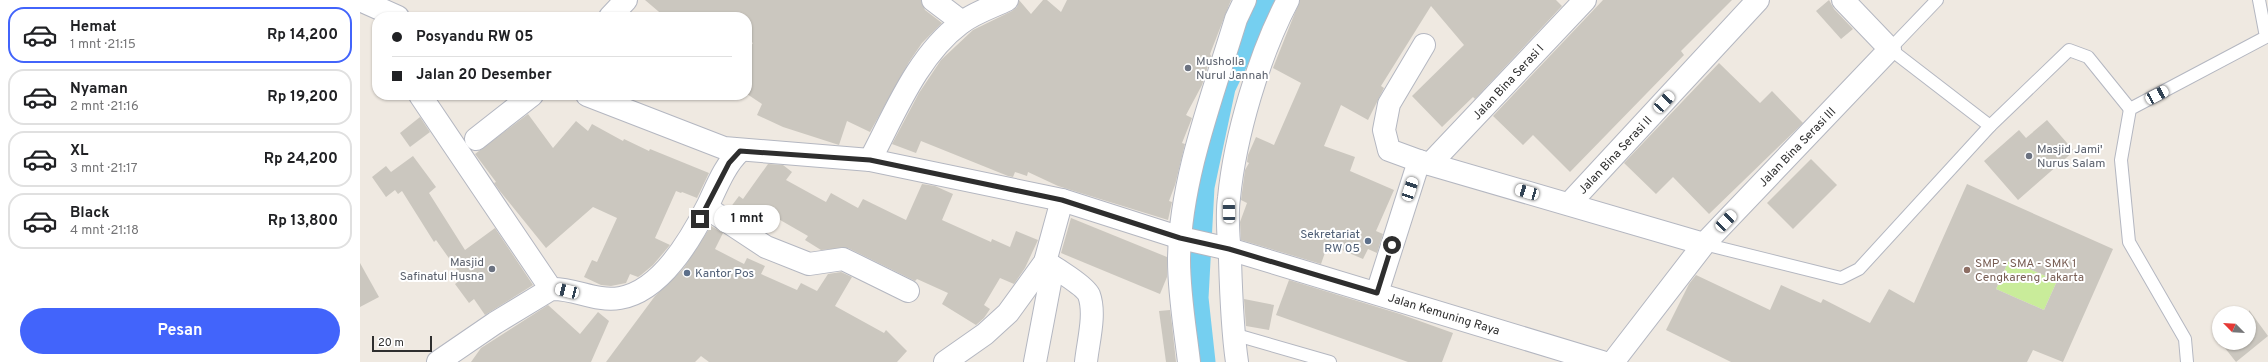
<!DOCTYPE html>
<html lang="id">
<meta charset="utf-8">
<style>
body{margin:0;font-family:Overpass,sans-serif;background:#f6f6f6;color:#202124;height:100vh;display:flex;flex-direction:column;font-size:15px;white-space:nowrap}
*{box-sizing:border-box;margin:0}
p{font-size:13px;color:#757577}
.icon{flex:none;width:22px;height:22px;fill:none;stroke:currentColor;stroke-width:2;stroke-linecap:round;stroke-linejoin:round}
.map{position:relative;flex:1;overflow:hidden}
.panel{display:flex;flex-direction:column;background:#fff;width:360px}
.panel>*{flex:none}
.guide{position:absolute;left:12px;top:12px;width:380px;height:88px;border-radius:16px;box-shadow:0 1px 3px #0004;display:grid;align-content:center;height:88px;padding:0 20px;background:#fff}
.needle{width:26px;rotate:294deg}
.fabs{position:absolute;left:1852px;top:306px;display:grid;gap:8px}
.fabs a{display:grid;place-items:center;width:44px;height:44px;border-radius:50%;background:#fff;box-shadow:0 1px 3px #0004;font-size:20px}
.scale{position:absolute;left:12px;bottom:10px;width:60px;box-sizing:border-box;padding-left:4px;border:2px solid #2e2e2e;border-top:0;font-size:11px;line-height:14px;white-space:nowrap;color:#2e2e2e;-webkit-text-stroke:3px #fff;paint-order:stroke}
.end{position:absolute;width:18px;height:18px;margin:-9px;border:5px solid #2e2e2e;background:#fff;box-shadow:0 0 0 2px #fff}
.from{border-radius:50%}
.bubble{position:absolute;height:28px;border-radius:14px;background:#fff;box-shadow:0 1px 3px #0004;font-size:13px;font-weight:700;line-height:28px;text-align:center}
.car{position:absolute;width:12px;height:24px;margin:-12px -6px;border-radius:5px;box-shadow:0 0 3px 1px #0007;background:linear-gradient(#fff 24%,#345 0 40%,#fff 0 76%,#345 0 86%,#fff 0)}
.guide b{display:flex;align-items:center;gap:14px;height:38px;font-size:15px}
.guide b+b{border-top:1px solid #e0e0e0}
.guide i{width:10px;height:10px;background:#202124}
ul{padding:7px 0 0;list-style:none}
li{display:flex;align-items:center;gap:12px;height:56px;margin:0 8px 6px;padding:0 12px;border:2px solid #e0e0e0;border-radius:16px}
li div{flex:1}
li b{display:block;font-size:15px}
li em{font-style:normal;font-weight:700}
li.selected{border-color:#4264fb}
li>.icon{width:36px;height:36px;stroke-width:1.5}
.primary-button{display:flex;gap:8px;margin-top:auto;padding:8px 20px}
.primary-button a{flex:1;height:46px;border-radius:24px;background:#4264fb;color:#fff;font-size:16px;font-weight:700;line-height:46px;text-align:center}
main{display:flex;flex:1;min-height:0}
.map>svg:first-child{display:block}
.pitch{fill:#c9ec9a}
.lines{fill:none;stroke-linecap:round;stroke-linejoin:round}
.canal{stroke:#75cff0;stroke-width:21}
.building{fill:#cbc7bf;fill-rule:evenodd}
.lane-casing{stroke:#b4b7c1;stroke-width:14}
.street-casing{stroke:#b4b7c1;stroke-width:24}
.secondary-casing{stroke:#b4b7c1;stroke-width:24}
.lane{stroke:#fff;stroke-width:12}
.street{stroke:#fff;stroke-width:22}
.secondary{stroke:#fff;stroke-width:22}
.route{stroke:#2e2e2e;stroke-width:5}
.worship-dot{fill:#6b7280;stroke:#fff;stroke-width:1.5}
.service-dot{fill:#5c6f8a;stroke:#fff;stroke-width:1.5}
.education-dot{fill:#8d6e63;stroke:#fff;stroke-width:1.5}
.labels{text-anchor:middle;stroke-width:4;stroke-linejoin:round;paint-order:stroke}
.worship-label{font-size:12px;fill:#5b616d;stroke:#fff;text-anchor:start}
.street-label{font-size:12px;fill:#2e2e2e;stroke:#fff}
.service-label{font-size:12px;fill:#4e5e75;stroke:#fff;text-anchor:end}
.education-label{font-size:12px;fill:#785e54;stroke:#fff;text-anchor:start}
</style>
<main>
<section class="panel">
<ul>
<li class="selected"><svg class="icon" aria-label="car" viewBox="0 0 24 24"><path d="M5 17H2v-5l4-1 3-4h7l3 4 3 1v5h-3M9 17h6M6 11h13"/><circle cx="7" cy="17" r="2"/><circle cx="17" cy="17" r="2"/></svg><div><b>Hemat</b><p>1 mnt · 21:15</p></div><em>Rp 14,200</em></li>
<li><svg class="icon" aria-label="car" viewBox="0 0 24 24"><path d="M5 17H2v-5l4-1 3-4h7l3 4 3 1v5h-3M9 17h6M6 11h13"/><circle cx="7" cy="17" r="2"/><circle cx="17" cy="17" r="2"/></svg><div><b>Nyaman</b><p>2 mnt · 21:16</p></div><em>Rp 19,200</em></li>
<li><svg class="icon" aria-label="car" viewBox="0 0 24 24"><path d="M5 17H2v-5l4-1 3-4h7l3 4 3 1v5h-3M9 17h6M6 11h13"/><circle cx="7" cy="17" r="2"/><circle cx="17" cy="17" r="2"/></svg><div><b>XL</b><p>3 mnt · 21:17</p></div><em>Rp 24,200</em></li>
<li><svg class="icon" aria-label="car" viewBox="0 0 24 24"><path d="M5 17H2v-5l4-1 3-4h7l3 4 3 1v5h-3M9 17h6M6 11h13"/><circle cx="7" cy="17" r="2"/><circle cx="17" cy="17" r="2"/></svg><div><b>Black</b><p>4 mnt · 21:18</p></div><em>Rp 13,800</em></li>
</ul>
<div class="primary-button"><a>Pesan</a></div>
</section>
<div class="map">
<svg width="1908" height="362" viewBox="0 0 1908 362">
<rect width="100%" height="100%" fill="#efe9e1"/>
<polygon class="pitch" points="1649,260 1697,281 1684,310 1636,289"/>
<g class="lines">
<polyline class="canal" points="845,362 838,298 844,187 865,88 907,0"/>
</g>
<g class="building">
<polygon points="285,0 561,0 565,10 582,23 562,43 549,62 510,132 487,121 479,145 423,127 397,115 402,104 387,94 387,52 393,43 387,39 387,17 305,17"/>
<polygon points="659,0 671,14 683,0 687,0 701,12 707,0 871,0 850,54 851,56 842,85 826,115 832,118 822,143 825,144 815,185 809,201 812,202 808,220 698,186 668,172 667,176 655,172 653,177 648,176 561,141 556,153 532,144 559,93 581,60 613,30 652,11 657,7"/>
<polygon points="940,0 1196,0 1202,6 1115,99 1113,97 1082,127 1052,96 1104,45 1071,6 1021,86 1024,88 1008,120 981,105 964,146 995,157 990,171 1034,190 1016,231 1023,234 1017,253 1008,249 1003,259 968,244 961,264 881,240 880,222 887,203 881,200 885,170 889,163 887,162 888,155 896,137 914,145 941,83 913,68"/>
<polygon points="1243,0 1372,0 1321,51 1324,55 1210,172 1173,135 1163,145 1133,116"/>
<polygon points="1469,0 1474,9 1493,29 1481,39 1456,11"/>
<polygon points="1359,63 1400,103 1412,91 1443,123 1349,214 1313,177 1296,194 1264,163"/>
<polygon points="168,114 193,148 216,121 228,131 232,124 263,141 264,139 289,151 290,149 349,173 337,198 322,192 321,193 316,191 295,238 310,245 293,265 281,275 278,277 270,274 266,283 251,286 241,285 224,277 232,260 237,262 257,218 233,207 186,248 139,190 134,183 136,182 115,154"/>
<polygon points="60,117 70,132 50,147 40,133"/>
<polygon points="1687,120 1714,151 1658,200 1624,161 1659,130 1666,138"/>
<polygon points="53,156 76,187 69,193 105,250 135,228 173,285 125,315 114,299 109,303 95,284 103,278 76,240 74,242 42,191 38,194 35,190 26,197 12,177 26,166 31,172"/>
<polygon points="1451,159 1477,185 1433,229 1407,203"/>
<polygon points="408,164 423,165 432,172 426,180 466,202 471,193 498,208 503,199 546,220 562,184 575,186 593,194 582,220 631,242 632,239 650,247 656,231 678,240 665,268 654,284 640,278 624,305 630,309 624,318 616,325 582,304 588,293 557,279 555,281 488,248 461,250 445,240 448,236 408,213 398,227 370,208 379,196 383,199"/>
<path d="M1607,184L1753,249L1703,362L1673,350L1667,362H1371L1306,330L1329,284L1336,275L1410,310L1421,285L1461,303L1463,299L1510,323L1529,289L1554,303ZM1649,260L1697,281L1684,310L1636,289Z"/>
<polygon points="711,218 807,257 807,277 800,294 701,253"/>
<polygon points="351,226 363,233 355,249 384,264 387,258 405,266 401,274 437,290 441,283 457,291 468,274 481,272 492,277 475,306 524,333 526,330 547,351 537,362 349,362 341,356 335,362 246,362 295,296 323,269"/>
<polygon points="0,263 19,297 0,307"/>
<polygon points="929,280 1040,314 1093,333 1082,362 1048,362 916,315"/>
<polygon points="884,299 914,305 909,330 886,326"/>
<polygon points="188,305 220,334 238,312 249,321 231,362 111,362 121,348"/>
<polygon points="810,310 812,325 816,362 806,362 799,311"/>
<polygon points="1889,310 1908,336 1876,362 1861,343 1889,343"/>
</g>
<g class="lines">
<defs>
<g id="lane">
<polyline points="1577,0 1530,49 1630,126"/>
<polyline points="1344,244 1481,278 1499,269 1630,126 1709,50 1728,57 1770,109"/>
<polyline points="873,334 970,362"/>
<polyline points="1827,362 1825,339 1769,242 1761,160 1770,109 1906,37 1899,0"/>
</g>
<g id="street">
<polyline points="573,0 602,22"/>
<polyline points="250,17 266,0"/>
<polyline points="1064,45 1029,104 1024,130 1029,150 1059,161 1344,244"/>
<polyline points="60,95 191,289"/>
<polyline points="116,139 172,95"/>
<path d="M510,160C535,113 557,56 601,23C614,13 632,7 647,0"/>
<polyline points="1070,164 1225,0"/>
<polyline points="1209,204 1398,0"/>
<polyline points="347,208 406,247 449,264 483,259 548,291"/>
<path d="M685,262C694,267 725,286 729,295C736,314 728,342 726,362"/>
<polyline points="1017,293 1059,161"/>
<path d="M78,362L135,323L191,289C215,288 235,302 260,298C301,291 331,239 348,205C357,186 365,165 380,151"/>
<polyline points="585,362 625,334 648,313 685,262 702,200"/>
<polyline points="675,362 693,267"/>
<path d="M829,362C825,328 819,294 819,260C820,179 853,95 876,19L885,0"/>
<path d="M877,362C872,328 871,293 870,259C869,239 866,217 869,198C875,136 899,55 928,0"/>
<polyline points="1253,362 1344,244 1530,49 1483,0"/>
</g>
<g id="secondary">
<polyline points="0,0 38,17"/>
<polyline points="227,95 364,148 510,160 702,200 821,238 869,249 1242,362"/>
</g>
</defs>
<use href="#lane" class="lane-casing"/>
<use href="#street" class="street-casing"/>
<use href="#secondary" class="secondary-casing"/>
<use href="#lane" class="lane"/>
<use href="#street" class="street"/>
<use href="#secondary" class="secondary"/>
</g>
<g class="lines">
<polyline class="route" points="340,219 369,163 380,151 510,160 702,200 820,238 869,249 1017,293 1032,245"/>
</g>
<g class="worship-dot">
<circle cx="828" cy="68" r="4"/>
<circle cx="1669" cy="156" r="4"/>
<circle cx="132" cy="269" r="4"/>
</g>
<g class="service-dot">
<circle cx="1008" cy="241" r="4"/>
<circle cx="327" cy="273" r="4"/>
</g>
<circle class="education-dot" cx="1607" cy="270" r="4"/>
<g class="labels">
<g class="worship-label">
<text x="836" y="65">Musholla<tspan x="836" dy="14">Nurul Jannah</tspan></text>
<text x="1677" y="153">Masjid Jami'<tspan x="1677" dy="14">Nurus Salam</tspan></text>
<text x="124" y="266" text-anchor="end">Masjid<tspan x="124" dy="14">Safinatul Husna</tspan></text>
</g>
<g class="street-label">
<text transform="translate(1148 82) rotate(-47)" y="4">Jalan Bina Serasi I</text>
<text transform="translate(1437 147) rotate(-46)" y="4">Jalan Bina Serasi III</text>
<text transform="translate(1255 155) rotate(-47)" y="4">Jalan Bina Serasi II</text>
<text transform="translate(1084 314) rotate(17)" y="4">Jalan Kemuning Raya</text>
</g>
<g class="service-label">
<text x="1000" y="238">Sekretariat<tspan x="1000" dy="14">RW 05</tspan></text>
<text x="335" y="277" text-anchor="start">Kantor Pos</text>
</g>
<g class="education-label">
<text x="1615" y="267">SMP - SMA - SMK 1<tspan x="1615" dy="14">Cengkareng Jakarta</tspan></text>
</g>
</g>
</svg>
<div class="fabs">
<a><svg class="needle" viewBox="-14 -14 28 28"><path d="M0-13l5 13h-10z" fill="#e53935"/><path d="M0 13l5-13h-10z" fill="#757577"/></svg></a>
</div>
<div class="scale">20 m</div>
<i class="end from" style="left:1032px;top:245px"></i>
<i class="end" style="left:340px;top:219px"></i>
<div class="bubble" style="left:354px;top:205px;width:66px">1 mnt</div>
<i class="car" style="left:1797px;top:95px;rotate:62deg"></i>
<i class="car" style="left:1304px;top:102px;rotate:43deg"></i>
<i class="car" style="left:1050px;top:189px;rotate:18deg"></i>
<i class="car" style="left:1167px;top:192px;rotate:286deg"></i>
<i class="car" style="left:869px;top:211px;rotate:359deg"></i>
<i class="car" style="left:1366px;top:221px;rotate:44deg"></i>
<i class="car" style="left:207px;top:291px;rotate:284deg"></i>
<div class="guide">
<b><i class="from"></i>Posyandu RW 05</b>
<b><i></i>Jalan 20 Desember</b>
</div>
</div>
</main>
